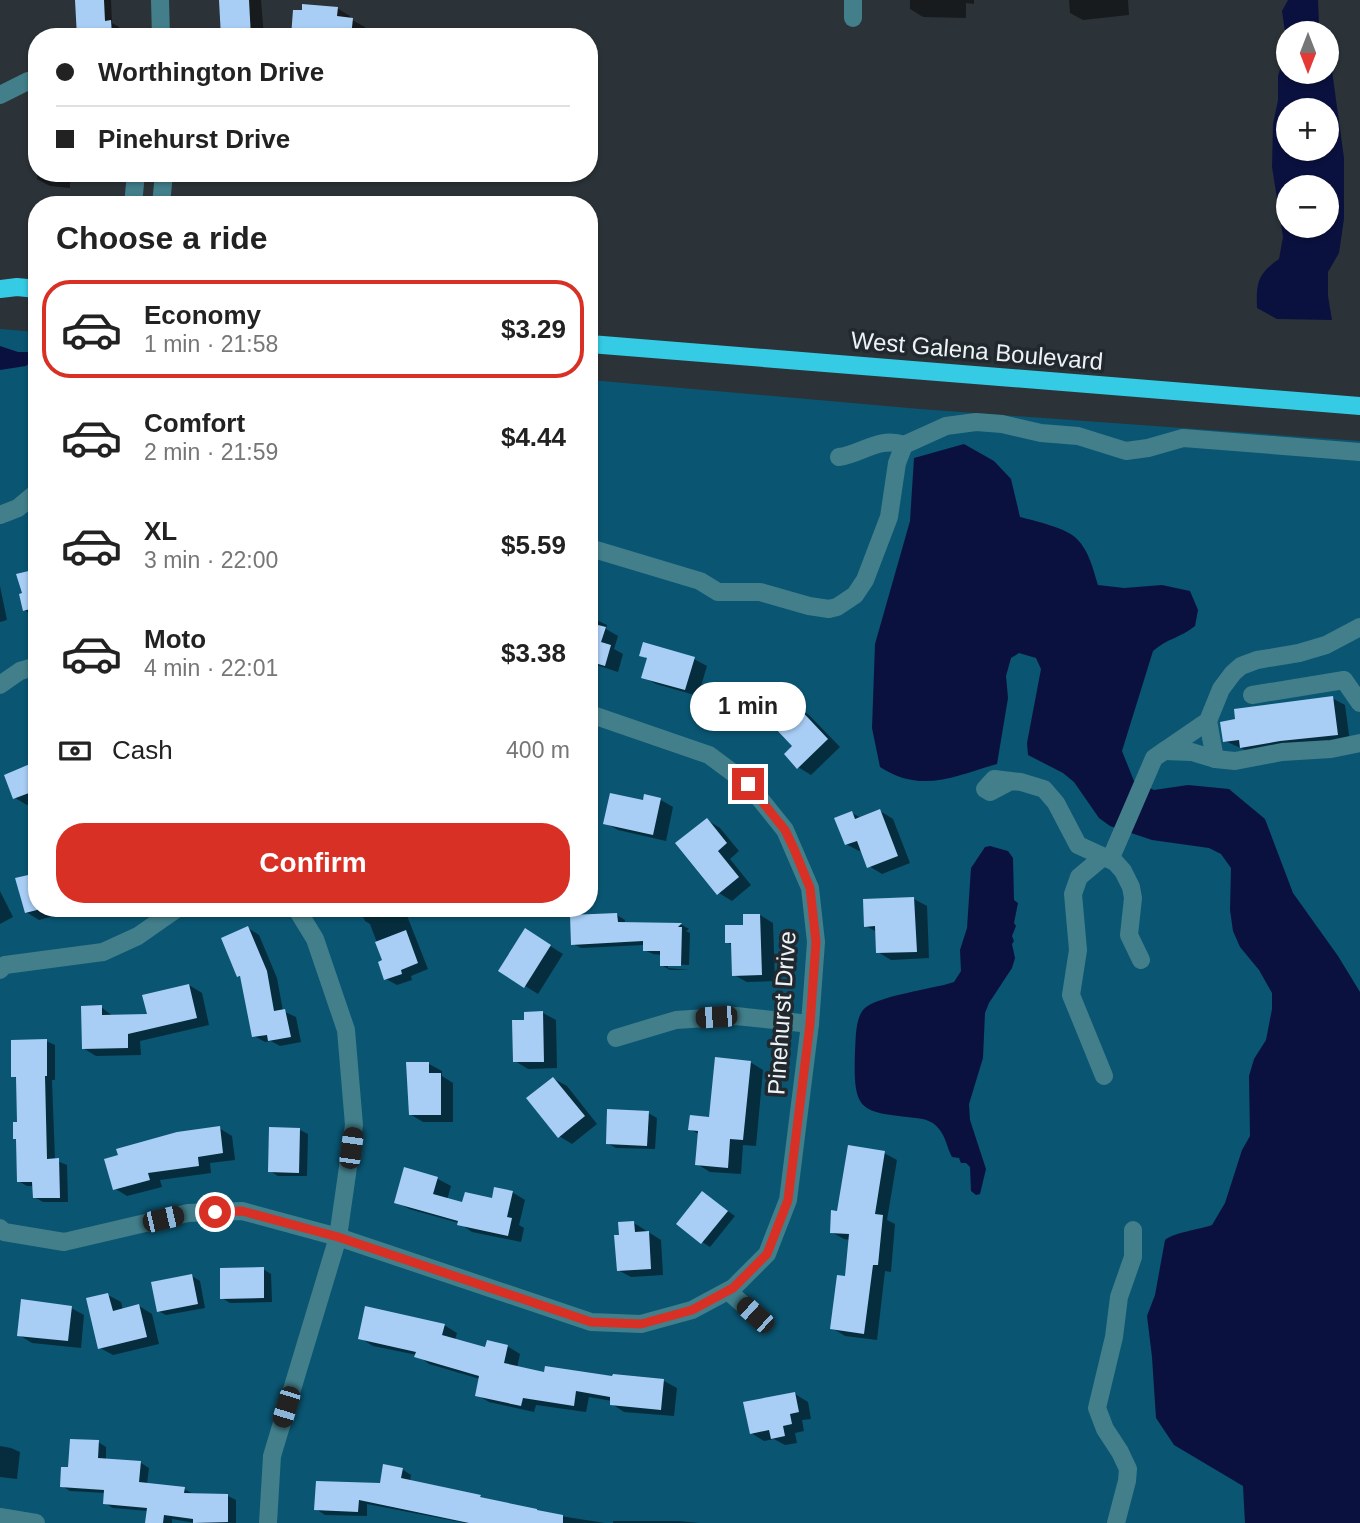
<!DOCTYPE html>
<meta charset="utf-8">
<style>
body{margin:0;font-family:Helvetica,sans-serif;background:#f2f2f2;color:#222;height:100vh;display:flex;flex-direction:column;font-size:26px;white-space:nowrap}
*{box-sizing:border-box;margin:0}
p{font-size:23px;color:#767676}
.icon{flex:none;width:38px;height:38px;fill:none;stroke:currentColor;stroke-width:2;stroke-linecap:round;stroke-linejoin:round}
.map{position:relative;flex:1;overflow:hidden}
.side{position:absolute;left:28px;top:196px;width:570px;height:721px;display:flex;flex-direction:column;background:#fff;border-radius:28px;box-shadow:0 2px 5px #0004}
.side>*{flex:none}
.hud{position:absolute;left:28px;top:28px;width:570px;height:154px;border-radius:28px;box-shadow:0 2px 5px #0004;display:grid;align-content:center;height:154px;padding:0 28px;background:#fff}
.needle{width:46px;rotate:180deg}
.controls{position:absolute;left:1276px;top:21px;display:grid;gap:14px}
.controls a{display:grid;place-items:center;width:63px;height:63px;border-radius:50%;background:#fff;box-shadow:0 2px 5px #0004;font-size:35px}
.end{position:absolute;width:32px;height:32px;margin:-16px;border:9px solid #d93025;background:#fff;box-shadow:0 0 0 4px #fff}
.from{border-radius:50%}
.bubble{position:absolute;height:49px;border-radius:24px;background:#fff;box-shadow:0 2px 5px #0004;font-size:23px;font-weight:800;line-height:49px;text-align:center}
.car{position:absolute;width:21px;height:42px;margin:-21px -10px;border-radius:9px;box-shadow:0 0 5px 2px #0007;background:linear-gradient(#222 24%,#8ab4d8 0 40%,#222 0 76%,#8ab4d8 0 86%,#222 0)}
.hud b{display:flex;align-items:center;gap:24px;height:66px;font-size:26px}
.hud b+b{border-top:2px solid #e0e0e0}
.hud i{width:18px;height:18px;background:#222}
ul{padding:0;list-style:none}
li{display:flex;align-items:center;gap:21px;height:98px;margin:0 14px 10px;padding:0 14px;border:4px solid transparent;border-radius:28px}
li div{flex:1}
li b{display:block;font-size:26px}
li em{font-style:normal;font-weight:800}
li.selected{border-color:#d93025}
li>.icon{width:63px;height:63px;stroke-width:1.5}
h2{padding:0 28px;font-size:32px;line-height:84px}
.pay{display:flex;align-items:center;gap:18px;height:77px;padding:0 28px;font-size:26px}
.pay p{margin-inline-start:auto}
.button{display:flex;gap:14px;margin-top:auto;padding:14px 28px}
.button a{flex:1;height:80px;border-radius:28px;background:#d93025;color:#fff;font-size:28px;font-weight:800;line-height:80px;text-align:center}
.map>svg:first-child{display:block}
.green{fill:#0a5572}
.water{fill:#0b113f;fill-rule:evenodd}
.shadow{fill:#0007}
.building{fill:#a9cef6}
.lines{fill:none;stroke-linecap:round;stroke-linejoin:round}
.minor{stroke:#427f8b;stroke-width:18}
.major{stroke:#35cbe4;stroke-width:18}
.route{stroke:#d93025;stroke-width:9}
.labels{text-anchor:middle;stroke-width:7;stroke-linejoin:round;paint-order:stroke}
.street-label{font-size:24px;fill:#edf2f5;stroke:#21292e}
</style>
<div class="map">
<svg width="1360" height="1523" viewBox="0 0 1360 1523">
<rect width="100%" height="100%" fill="#2b3338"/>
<polygon class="green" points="0,329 37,332 37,908 590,908 590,380 920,409 1360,441 1360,1523 0,1523"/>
<g class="water">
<path d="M1288,0H1318L1319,24L1323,33H1288V72H1326L1327,45L1330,56L1344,158V219L1339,253L1328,272V296L1332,320L1277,319L1257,308C1256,282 1258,274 1279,259L1283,237L1272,167L1273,124L1278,100V76L1287,47L1282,11ZM1326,110V149H1288V110ZM1288,187H1326V226H1288Z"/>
<polygon points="0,346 18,352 33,352 36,358 26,366 0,370"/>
<path d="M964,444L994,461L1011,479L1020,517C1035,521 1067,528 1077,539C1089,551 1093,569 1098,585L1124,588L1162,585L1190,591L1198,610L1195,626C1180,638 1168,638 1153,651L1122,751L1134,781L1154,790L1188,785L1229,789L1265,819L1293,893L1338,956L1360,992V1523H1245L1243,1486L1174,1445L1156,1418L1152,1357L1147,1316L1155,1295L1165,1240C1175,1232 1198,1230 1212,1225L1225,1203L1242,1150L1250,1136L1249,1076L1254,1059L1266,1040L1272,1009V993L1259,970L1240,947L1233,931L1230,910L1231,868L1221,854L1209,848L1152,840L1110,826L1099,818L1074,782L1063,773L1028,755L1027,743L1041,669L1036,658L1019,653L1011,658L1006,676L1008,698L997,764C955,776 921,794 880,767L872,728L875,644L910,521L914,458Z"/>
<path d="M990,846L1008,851L1013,858L1014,900L1018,903L1014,923L1016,926L1012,936L1014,941L1012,944L1015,958L1012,968L989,1003L985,1013L983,1058L969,1104L970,1120L986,1169L980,1194L976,1195L971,1191L970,1167L966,1163H961L959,1158L952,1157C947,1148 946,1137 939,1129C933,1121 925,1119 916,1118C859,1112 853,1112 855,1051C856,1038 855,1021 863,1010C874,996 934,989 954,982L961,971L960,950L967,928L971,868L985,847Z"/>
</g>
<g class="shadow">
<polygon points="77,0 111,0 112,23 119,27 120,37 80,37"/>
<polygon points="221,0 261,0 264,37 222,37"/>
<polygon points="910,0 974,0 974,4 966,3 966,18 923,17 910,9"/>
<polygon points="1069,0 1128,0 1129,15 1083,20 1070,13"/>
<polygon points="337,8 350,16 350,19 365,27 365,37 293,37"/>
<polygon points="38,173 89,173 88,178 70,177 70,188 50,186 37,179"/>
<polygon points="37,570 37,614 33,615 24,610"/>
<polygon points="0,586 7,620 0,622"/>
<polygon points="590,617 607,625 606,629 618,636 614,649 623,654 618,672 590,663"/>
<polygon points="641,655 694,659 707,666 698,696 656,684 643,677 648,659"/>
<polygon points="1332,698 1345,705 1350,742 1254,754 1225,741"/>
<polygon points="797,707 809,715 840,747 811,775 798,767 795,746"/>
<polygon points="37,758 37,806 35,802 27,805 15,798 30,766 28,761"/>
<polygon points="661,800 673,807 666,841 618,830 605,823 644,802"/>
<polygon points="880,811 893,819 910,863 882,874 869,866 862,850 859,851 846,844 852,813 861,818"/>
<polygon points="707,820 720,828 739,851 730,859 751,885 732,901 719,893"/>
<polygon points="0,891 13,917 0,924"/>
<polygon points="914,899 927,906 929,958 891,960 878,952 877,932 866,926"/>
<polygon points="37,908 57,908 58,915 39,920 26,912"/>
<polygon points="359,908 404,908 428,969 411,976 412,980 397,985 386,979 384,961 370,924 365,921"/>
<polygon points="617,915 625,920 625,924 682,925 689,929 686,931 690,933 689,965 668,964 668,968 689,970 670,970 661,965 662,955 653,954 644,950 644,945 581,948 573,944"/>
<polygon points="760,915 773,923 775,981 747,982 734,975 733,946 727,942"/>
<polygon points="248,928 259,935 277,978 283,1011 296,1017 301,1042 280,1046 271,1041 265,1042 254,1036 242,978 238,976"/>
<polygon points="526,931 563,954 538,994 501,971"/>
<polygon points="189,985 202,993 209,1025 140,1041 141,1055 96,1056 83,1048 101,1007 114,1017 149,1016"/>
<polygon points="543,1013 556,1020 557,1068 528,1069 515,1061 526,1021"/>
<polygon points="46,1041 55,1045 55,1080 52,1080 55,1160 67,1165 68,1202 43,1202 34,1197 34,1186 27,1186 18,1181 18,1079 13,1076"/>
<polygon points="750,1062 763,1070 756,1146 743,1145 741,1174 710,1172 697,1164 700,1135 690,1129 710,1118"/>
<polygon points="429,1064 442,1071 442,1076 453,1083 453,1122 423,1122 410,1114"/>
<polygon points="554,1079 567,1086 597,1124 572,1144 559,1136"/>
<polygon points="648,1113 657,1118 655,1149 616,1148 607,1143"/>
<polygon points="219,1128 232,1136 235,1160 210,1163 211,1173 160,1180 162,1187 127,1196 114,1188"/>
<polygon points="300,1130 308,1134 307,1176 278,1176 270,1171"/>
<polygon points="884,1153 897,1160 887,1220 895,1224 891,1272 885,1271 877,1340 845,1336 832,1328 846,1278 850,1240 844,1239 831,1232 839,1213"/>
<polygon points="405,1169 438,1179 451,1186 447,1200 464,1205 493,1200 512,1192 525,1200 519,1225 524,1228 521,1242 472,1232 459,1223 409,1209 396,1202"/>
<polygon points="702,1193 735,1216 710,1247 702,1242"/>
<polygon points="634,1223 661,1240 663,1275 631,1277 618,1270 621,1237"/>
<polygon points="263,1269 271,1274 272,1302 230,1303 222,1298"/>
<polygon points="192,1276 200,1281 205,1308 166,1315 158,1311"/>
<polygon points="108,1295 121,1302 123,1310 139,1306 152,1314 159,1344 113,1355 100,1348"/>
<polygon points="71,1308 84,1315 81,1348 32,1343 19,1335"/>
<polygon points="444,1325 457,1333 455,1340 487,1349 507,1346 520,1354 517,1368 545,1374 664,1381 677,1388 674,1416 624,1412 612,1404 612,1401 589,1397 586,1412 536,1405 534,1412 489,1402 477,1395 480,1379 429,1364 417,1355 373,1346 360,1338"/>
<polygon points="795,1394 808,1402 811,1419 802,1420 804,1431 795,1433 797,1443 785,1445 774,1439 764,1441 751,1433"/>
<polygon points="98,1442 106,1447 106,1460 141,1463 149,1468 147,1484 184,1489 192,1493 228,1496 236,1500 236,1523 195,1523 172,1519 172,1523 149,1523 148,1511 113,1508 105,1503 106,1493 70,1491 62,1486 70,1469"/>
<polygon points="0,1446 11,1448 20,1452 17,1479 0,1477"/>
<polygon points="402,1469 411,1475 410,1481 541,1513 605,1523 465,1523 367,1504 367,1516 325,1515 316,1509 381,1485"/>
<polygon points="613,1521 678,1521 700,1523 613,1523"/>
</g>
<g class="building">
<polygon points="75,0 104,0 105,21 111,20 112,35 77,37"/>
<polygon points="219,0 249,0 251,37 221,37"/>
<polygon points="302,4 338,7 337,16 353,18 351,37 291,37 293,10 302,10"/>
<polygon points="37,569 37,607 23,611 19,594 22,593 16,574"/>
<polygon points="590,623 606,627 601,642 611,645 605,666 595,663 593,668 590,667"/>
<polygon points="643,642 695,657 685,690 641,678 647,658 639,656"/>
<polygon points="1333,696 1338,735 1280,741 1240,748 1239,740 1223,742 1220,722 1235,719 1234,709"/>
<polygon points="796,705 828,739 797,769 784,754 792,746 774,727"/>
<polygon points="37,761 37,790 13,799 4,775"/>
<polygon points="610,793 643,800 644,794 661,798 653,835 603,824"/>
<polygon points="880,809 898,856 867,868 857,841 845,845 834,818 852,811 855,819"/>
<polygon points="707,818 727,843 718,851 739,877 717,895 675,843"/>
<polygon points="37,873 37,910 25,913 15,878"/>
<polygon points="914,897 917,952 876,953 875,926 864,927 863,899"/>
<polygon points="617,913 618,922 682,923 678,927 682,927 681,966 660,966 660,951 643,951 643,941 571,945 570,915"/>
<polygon points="743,914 760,914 762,975 732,976 731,943 725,943 725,925 743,925"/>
<polygon points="248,926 267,971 274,1011 285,1009 291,1037 268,1041 267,1035 252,1037 240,976 237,977 221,938"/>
<polygon points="525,928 551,945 524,988 498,971"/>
<polygon points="406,930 418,963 401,970 402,974 384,980 378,962 382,960 375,942"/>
<polygon points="189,984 197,1018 128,1034 128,1048 82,1049 81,1006 102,1005 102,1015 147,1014 142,995"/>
<polygon points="543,1011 544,1062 513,1062 512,1020 524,1020 524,1012"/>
<polygon points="47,1039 47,1076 45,1076 47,1159 59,1158 60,1198 33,1198 32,1182 17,1182 16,1139 13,1139 13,1122 17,1122 16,1077 11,1077 11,1040"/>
<polygon points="715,1057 751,1061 743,1140 730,1139 728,1168 695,1165 698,1131 688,1130 690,1115 709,1117"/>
<polygon points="406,1062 429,1062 429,1073 441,1073 441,1115 409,1115"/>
<polygon points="553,1077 585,1116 558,1138 526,1098"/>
<polygon points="607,1109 649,1111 647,1146 606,1144"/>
<polygon points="220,1126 223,1153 198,1157 199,1166 148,1173 150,1180 113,1190 104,1159 118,1155 116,1149 177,1132"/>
<polygon points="269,1127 300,1128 299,1173 268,1172"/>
<polygon points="848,1145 885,1151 875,1214 883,1215 878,1265 873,1265 864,1334 830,1329 837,1275 845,1276 849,1234 830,1233 831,1210 837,1211"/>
<polygon points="404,1167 438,1177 433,1194 462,1202 465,1192 492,1198 494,1187 513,1191 507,1217 512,1218 508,1236 457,1225 458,1221 394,1203"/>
<polygon points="702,1191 728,1211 701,1244 676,1224"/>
<polygon points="634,1221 635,1232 649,1231 651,1269 617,1271 614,1235 619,1235 618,1222"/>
<polygon points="264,1267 264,1298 220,1299 220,1268"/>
<polygon points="192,1274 198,1304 157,1312 151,1282"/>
<polygon points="108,1293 113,1311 139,1304 147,1337 98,1349 86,1298"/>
<polygon points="21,1299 72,1306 68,1341 17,1336"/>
<polygon points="365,1306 445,1324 442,1335 485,1347 487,1340 508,1345 504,1363 544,1372 545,1366 612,1376 613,1374 664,1379 661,1410 610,1405 610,1397 576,1391 574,1406 523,1398 521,1406 475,1396 479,1376 414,1357 416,1352 358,1339"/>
<polygon points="795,1392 799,1412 790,1414 792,1424 783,1426 785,1436 771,1439 769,1430 750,1434 743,1402"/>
<polygon points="70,1439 99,1440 98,1458 141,1461 139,1482 185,1487 184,1493 228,1494 228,1522 193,1523 193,1519 164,1515 163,1523 145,1523 147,1508 103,1504 104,1490 60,1487 61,1467 68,1467"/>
<polygon points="383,1464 403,1468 401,1478 481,1495 480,1497 537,1509 537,1510 563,1515 563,1523 469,1523 359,1500 358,1512 314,1510 316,1481 380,1483"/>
</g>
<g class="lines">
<g class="minor">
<polyline points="160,0 161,37"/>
<polyline points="853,18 853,0"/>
<polyline points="0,95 28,81 37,82"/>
<polyline points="133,205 136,173"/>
<polyline points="161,205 164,173"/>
<polyline points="904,445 946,426 976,422 1002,424 1041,433 1078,436 1126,451 1148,448 1183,438 1360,452"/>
<polyline points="0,515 18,508 37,492"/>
<path d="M590,548L700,581L718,592H760L809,606L829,609L837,607L855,595L865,580L889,517L897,463L904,445C879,436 862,454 839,457"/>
<polyline points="0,685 20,671 37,666"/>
<polyline points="1252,695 1344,680 1360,703"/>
<polyline points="1164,751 1192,752 1215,759 1208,721"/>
<polyline points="1215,759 1235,761 1282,752 1331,749 1360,743"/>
<polyline points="1011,781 994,779 985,789 990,792 1011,781 1021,782 1044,789 1056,803 1078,845 1115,862 1123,871 1131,887 1133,898 1129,935 1141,960"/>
<polyline points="0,970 5,965 103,952 138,936 178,908"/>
<polyline points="616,1038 676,1020 736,1016 810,1024"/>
<polyline points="1104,1076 1071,995 1078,950 1073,894 1079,877 1103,857 1109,857 1113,853 1154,758 1208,721 1221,689 1233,673 1241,666 1257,660 1299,653 1326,645 1360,627"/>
<polyline points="0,1228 4,1232 64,1242 188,1213 242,1211 338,1237 591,1322 641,1324 692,1310 733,1288 767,1254 788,1200 810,1024 816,942 810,888 785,830 748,784 709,755 590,714"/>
<polyline points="728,1291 755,1315"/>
<polyline points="0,1517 36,1523"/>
<polyline points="268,1523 272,1456 338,1237 354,1125 346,1030 315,939 296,908"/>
<polyline points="1116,1523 1127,1481 1128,1469 1120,1452 1105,1429 1097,1408 1114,1337 1119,1297 1133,1257 1133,1230"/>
</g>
<g class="major">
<polyline points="0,289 17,287 37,289"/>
<polyline points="590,344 1360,406"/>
</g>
</g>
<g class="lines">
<polyline class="route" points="215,1212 242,1211 338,1237 591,1322 641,1324 692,1310 733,1288 767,1254 788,1200 810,1024 816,942 810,888 794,849 785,830 748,784"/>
</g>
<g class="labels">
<g class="street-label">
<text transform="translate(977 351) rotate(5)" y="8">West Galena Boulevard</text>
<text transform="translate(782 1013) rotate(-86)" y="8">Pinehurst Drive</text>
</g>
</g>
</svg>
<div class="controls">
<a><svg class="needle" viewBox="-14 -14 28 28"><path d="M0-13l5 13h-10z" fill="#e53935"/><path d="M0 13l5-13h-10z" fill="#767676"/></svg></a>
<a>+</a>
<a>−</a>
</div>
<i class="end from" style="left:215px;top:1212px"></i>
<i class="end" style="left:748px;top:784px"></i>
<div class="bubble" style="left:690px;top:682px;width:116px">1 min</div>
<i class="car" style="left:716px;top:1017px;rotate:266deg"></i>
<i class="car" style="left:351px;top:1148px;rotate:8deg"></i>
<i class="car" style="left:163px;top:1219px;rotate:77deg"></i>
<i class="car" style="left:755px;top:1315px;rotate:312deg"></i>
<i class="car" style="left:286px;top:1407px;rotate:197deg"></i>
<div class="hud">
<b><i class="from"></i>Worthington Drive</b>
<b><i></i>Pinehurst Drive</b>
</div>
<section class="side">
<h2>Choose a ride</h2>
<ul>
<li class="selected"><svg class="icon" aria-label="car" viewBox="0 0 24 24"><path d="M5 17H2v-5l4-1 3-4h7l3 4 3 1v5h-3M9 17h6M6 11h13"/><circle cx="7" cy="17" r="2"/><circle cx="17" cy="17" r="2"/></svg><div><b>Economy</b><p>1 min · 21:58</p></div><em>$3.29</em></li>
<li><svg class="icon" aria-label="car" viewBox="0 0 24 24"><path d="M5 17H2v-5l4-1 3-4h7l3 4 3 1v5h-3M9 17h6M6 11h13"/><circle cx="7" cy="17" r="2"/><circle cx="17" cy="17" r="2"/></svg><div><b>Comfort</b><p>2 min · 21:59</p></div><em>$4.44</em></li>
<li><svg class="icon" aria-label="car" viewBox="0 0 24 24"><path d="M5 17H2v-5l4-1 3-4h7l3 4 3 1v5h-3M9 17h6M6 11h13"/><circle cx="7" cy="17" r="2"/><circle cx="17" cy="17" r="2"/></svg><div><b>XL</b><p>3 min · 22:00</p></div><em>$5.59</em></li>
<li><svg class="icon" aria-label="car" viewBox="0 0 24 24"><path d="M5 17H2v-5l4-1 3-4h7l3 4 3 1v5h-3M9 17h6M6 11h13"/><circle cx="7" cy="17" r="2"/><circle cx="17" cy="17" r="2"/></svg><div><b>Moto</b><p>4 min · 22:01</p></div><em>$3.38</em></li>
</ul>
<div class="pay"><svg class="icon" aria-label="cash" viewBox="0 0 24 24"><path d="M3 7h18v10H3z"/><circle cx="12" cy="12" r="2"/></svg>Cash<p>400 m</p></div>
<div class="button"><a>Confirm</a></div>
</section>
</div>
